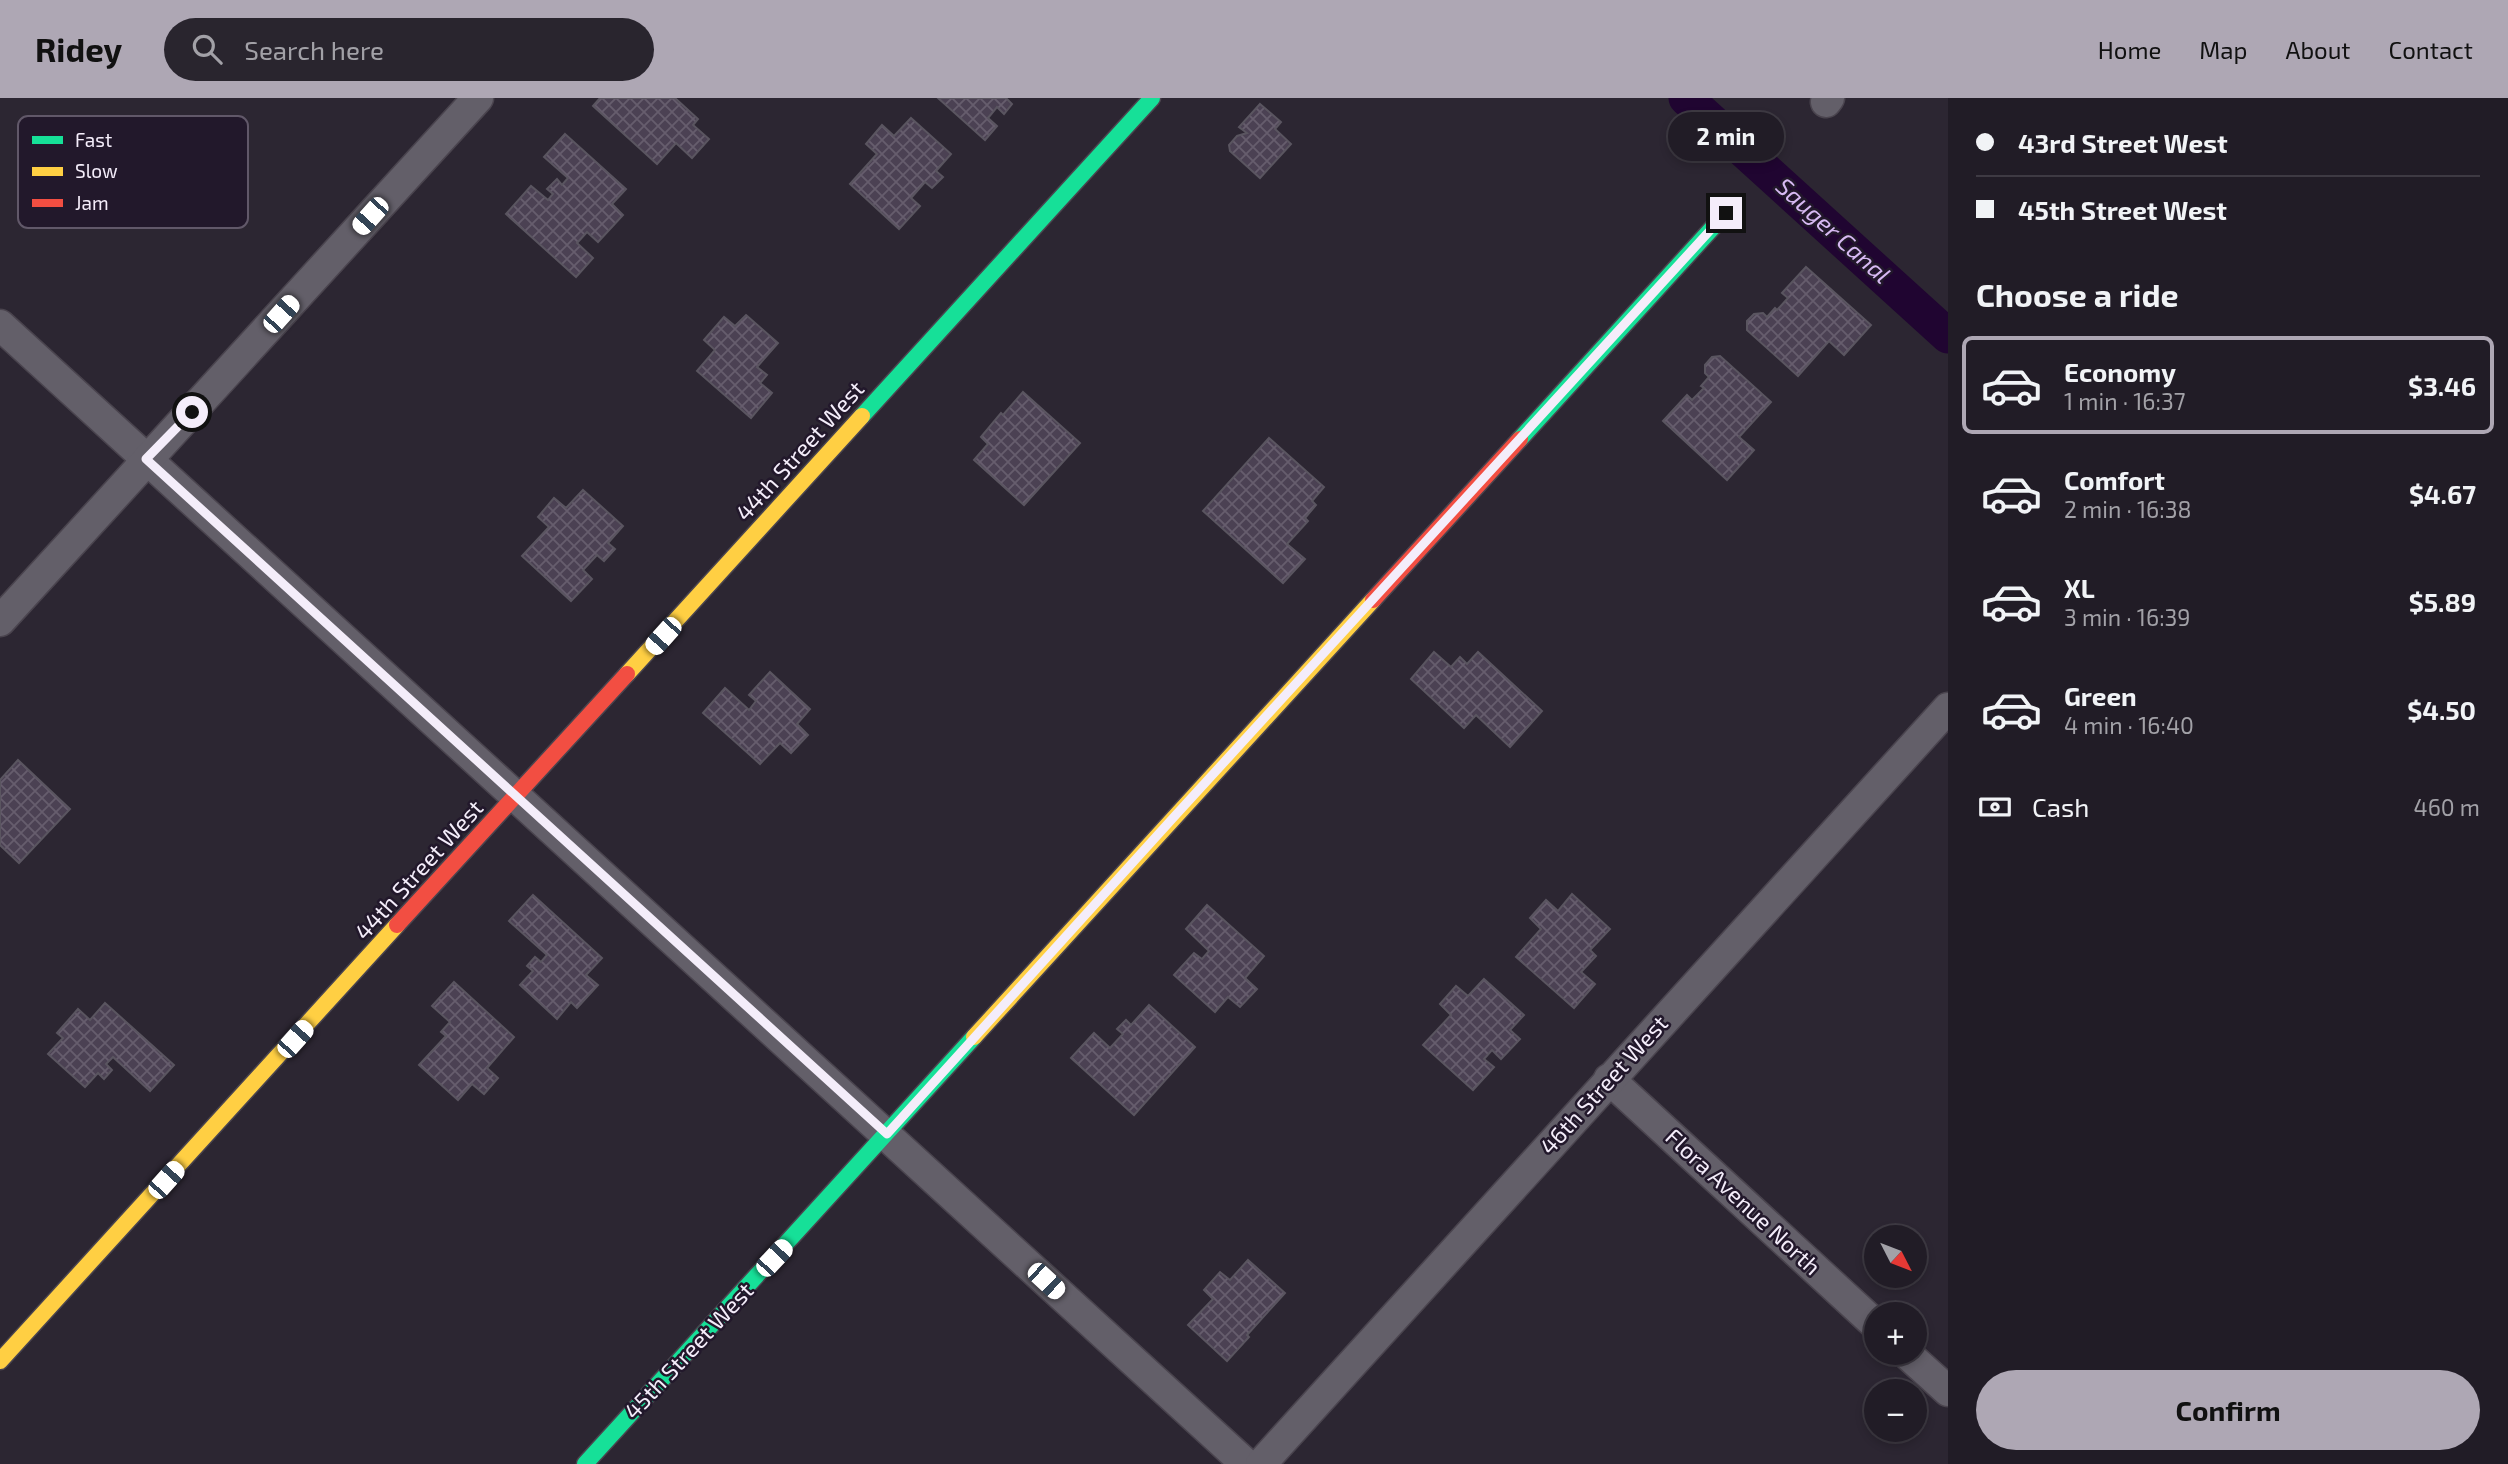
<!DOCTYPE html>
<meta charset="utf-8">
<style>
body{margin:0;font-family:"Exo 2",sans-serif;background:#29252e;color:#f1f3f6;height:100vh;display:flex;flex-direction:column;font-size:26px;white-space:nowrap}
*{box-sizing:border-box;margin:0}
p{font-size:23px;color:#a2a1a7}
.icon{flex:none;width:38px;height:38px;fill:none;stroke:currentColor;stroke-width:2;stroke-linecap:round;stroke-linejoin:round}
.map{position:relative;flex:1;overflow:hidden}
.drawer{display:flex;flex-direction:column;background:#211c26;width:560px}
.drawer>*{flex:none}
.banner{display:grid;align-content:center;height:154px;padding:0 28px;background:#211c26}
.needle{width:46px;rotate:132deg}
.tools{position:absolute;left:1864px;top:1127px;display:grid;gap:14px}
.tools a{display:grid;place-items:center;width:63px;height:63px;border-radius:50%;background:#211c26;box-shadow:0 4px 10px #0003,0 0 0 2px #3e3a43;font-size:35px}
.end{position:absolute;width:32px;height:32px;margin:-16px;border:9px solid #f4edfa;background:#111;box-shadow:0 0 0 4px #111}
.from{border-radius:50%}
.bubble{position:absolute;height:49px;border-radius:24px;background:#211c26;box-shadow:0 4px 10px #0003,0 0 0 2px #3e3a43;font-size:23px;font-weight:700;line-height:49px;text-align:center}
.car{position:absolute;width:21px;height:42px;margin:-21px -10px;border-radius:9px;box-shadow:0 0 5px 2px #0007;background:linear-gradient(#fff 24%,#345 0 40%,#fff 0 76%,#345 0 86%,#fff 0)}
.banner b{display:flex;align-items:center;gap:24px;height:66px;font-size:26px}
.banner b+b{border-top:2px solid #3e3a43}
.banner i{width:18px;height:18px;background:#f1f3f6}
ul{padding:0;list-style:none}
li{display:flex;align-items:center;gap:21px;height:98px;margin:0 14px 10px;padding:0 14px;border:4px solid transparent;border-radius:10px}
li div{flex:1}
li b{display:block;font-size:26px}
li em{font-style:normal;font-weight:700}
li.selected{border-color:#aea7b4}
li>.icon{width:63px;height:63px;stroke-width:1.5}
h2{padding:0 28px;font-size:32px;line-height:84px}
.pay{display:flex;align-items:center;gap:18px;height:77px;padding:0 28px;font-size:26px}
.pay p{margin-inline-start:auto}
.primary-button{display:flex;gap:14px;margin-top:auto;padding:14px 28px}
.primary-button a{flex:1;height:80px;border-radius:42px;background:#aea7b4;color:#111;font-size:28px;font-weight:700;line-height:80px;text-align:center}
header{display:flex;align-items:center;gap:42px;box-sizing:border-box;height:98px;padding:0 35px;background:#aea7b4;color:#111}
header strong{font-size:33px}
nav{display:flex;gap:38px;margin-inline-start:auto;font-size:24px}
.search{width:490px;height:63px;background:#29252e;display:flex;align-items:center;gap:18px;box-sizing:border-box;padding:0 24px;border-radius:38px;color:#a2a1a7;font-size:26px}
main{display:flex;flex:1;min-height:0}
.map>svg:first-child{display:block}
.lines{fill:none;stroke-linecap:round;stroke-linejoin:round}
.canal{stroke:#200531;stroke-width:35}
.building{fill:url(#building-cross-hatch);stroke:#5a5560;stroke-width:2}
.street-casing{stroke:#4a444e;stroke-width:33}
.fast-casing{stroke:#4a444e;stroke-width:19}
.slow-casing{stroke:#4a444e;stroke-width:19}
.jam-casing{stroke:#4a444e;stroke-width:19}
.street{stroke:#635f69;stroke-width:30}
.fast{stroke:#16e098;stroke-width:16}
.slow{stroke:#ffcf43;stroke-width:16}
.jam{stroke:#f24e42;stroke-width:16}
.route{stroke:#f4edfa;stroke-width:9}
.labels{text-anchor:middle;stroke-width:5;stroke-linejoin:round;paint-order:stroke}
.street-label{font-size:23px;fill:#f4edfa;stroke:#22182b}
.water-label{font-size:24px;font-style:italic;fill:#d7b9f3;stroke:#22182b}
.key{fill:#22182b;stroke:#615869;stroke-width:2}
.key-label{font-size:19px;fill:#f4edfa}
</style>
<header>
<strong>Ridey</strong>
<div class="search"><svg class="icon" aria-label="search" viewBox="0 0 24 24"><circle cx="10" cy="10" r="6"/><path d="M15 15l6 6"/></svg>Search here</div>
<nav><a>Home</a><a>Map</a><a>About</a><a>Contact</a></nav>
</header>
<main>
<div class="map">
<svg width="1948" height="1366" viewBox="0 0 1948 1366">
<defs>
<pattern id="building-cross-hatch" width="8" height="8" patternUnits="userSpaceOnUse" patternTransform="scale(1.75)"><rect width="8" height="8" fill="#4b4153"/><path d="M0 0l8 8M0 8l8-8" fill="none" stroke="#665d6d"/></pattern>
</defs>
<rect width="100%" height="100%" fill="#2c2632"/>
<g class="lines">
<polyline class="canal" points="1686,0 1948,238"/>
</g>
<g class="building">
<polygon points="600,0 675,0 698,21 693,27 709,41 692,60 676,45 657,66 593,8"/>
<polygon points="938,0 1006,0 1012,6 1004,16 997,9 988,20 997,28 985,42"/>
<polygon points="1260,6 1281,24 1275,31 1291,46 1260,80 1230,53 1229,47 1237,38 1247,35 1239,29"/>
<polygon points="911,20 951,56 936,73 943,79 932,90 925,84 911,100 920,108 899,131 850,86 877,56 866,46 882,27 894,38"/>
<polygon points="565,36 626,91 612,106 623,117 598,144 587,134 577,145 593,160 576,179 506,116 531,88 548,102 553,96 547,91 557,81 562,87 568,80 544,59"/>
<polygon points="1806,169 1871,227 1844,257 1829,243 1798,278 1747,232 1747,223 1754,216 1763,215 1767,219 1775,210 1777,212 1788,200 1782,195"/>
<polygon points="746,217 778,245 757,269 767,277 760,285 772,295 751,320 697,273 715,252 704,242 724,219 735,228"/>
<polygon points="1720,258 1771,304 1739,339 1754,352 1727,382 1663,323 1687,297 1692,302 1704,290 1701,288 1709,279 1705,275 1705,267 1712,259"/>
<polygon points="1023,294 1080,345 1024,407 974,362 988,346 981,339 1001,315 1003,317"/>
<polygon points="1269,340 1324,389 1312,403 1316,407 1305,420 1308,423 1287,446 1305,461 1283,485 1203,413"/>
<polygon points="583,392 623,428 608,445 615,451 604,463 597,457 583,472 592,481 571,503 522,458 549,429 538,419 554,400 566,410"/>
<polygon points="1434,554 1451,569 1460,559 1467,566 1478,554 1542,613 1510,649 1476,617 1464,630 1411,581"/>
<polygon points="770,574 810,611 797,626 808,637 791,655 780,645 760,666 703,615 725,590 749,612 756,603 749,597"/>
<polygon points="18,662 70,711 19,765 0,747 0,682"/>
<polygon points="1572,796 1610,831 1590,852 1596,858 1581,874 1595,886 1574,910 1516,859 1541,831 1530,820 1546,802 1558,813"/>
<polygon points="533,797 602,860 586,877 598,887 577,910 571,904 557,921 520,887 533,873 527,868 535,859 541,864 547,857 509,823"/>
<polygon points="1207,807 1264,858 1245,880 1257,891 1240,909 1228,899 1215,914 1174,877 1194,855 1202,861 1209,853 1186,831"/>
<polygon points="1484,881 1524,917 1510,932 1520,941 1501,961 1492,952 1484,961 1494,969 1473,992 1423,947 1451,917 1440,906 1456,888 1468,898"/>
<polygon points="454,884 514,939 487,970 498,980 484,996 472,986 458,1002 419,967 446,938 441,934 450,924 432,908"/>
<polygon points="105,905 174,967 150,993 113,959 106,966 112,972 104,981 98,975 85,989 48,956 63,940 57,935 78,911 90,922"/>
<polygon points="1149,907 1195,949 1134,1017 1071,960 1094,935 1110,950 1123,936 1117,931 1126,922 1131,927"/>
<polygon points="1248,1162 1285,1195 1247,1237 1249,1239 1227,1263 1188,1227 1213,1201 1204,1192 1220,1174 1230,1182"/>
</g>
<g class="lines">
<defs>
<g id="street">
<polyline points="1826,4 1829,0"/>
<polyline points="0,227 1246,1366"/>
<polyline points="0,523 478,0"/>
<polyline points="1609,981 1876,1227"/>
<polyline points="1906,1255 1948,1293"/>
<polyline points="1261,1366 1948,610"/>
</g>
<g id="fast">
<polyline points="862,318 1152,0"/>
<polyline points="1520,341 1726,115"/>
<polyline points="585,1366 974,939"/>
</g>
<g id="slow">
<polyline points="627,576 862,318"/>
<polyline points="974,939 1373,502"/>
<polyline points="0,1263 397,827"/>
</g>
<g id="jam">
<polyline points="1373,502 1520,341"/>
<polyline points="397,827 627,576"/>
</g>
</defs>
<use href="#street" class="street-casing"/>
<use href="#fast" class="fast-casing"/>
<use href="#slow" class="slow-casing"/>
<use href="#jam" class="jam-casing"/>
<use href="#street" class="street"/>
<use href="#fast" class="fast"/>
<use href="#slow" class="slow"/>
<use href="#jam" class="jam"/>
</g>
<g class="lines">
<polyline class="route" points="192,314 146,361 887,1036 1173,720 1726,115"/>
</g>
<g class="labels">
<g class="street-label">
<text transform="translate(800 353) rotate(-48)" y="8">44th Street West</text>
<text transform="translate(419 772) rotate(-48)" y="8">44th Street West</text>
<text transform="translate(1604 987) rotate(-48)" y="8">46th Street West</text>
<text transform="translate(1743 1104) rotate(43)" y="8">Flora Avenue North</text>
<text transform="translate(689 1253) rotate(-47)" y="8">45th Street West</text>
</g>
<g class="water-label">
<text transform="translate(1833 133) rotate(42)" y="8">Sauger Canal</text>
</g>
</g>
<rect x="18" y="18" width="230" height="112" rx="10" class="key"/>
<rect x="32" y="38" width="31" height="8" fill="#16e098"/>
<rect x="32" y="69" width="31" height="9" fill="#ffcf43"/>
<rect x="32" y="101" width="31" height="8" fill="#f24e42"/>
<g class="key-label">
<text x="75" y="49">Fast</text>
<text x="75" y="80">Slow</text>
<text x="75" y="112">Jam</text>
</g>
</svg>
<div class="tools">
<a><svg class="needle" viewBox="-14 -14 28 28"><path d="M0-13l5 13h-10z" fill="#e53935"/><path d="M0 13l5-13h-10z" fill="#a2a1a7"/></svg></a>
<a>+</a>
<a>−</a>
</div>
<i class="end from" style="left:192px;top:314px"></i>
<i class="end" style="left:1726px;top:115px"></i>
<div class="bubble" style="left:1668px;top:14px;width:116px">2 min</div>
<i class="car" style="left:370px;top:118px;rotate:222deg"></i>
<i class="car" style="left:281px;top:216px;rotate:42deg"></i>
<i class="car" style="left:663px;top:538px;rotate:222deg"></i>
<i class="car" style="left:295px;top:941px;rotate:42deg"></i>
<i class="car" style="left:166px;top:1082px;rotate:42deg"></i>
<i class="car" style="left:774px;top:1160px;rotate:43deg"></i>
<i class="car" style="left:1046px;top:1183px;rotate:133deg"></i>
</div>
<section class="drawer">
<div class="banner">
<b><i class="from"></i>43rd Street West</b>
<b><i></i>45th Street West</b>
</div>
<h2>Choose a ride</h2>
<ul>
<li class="selected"><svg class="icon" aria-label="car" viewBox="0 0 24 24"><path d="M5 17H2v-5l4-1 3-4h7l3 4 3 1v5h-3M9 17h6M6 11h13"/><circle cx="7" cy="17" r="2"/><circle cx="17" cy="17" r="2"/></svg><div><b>Economy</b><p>1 min · 16:37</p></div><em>$3.46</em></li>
<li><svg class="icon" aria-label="car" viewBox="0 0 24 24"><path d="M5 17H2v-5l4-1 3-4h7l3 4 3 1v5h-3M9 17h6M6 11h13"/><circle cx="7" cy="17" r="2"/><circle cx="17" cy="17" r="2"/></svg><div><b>Comfort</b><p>2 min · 16:38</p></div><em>$4.67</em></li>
<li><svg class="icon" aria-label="car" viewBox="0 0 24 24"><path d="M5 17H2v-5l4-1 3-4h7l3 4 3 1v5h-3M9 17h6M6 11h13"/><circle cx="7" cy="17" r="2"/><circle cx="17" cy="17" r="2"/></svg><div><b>XL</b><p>3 min · 16:39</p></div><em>$5.89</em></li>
<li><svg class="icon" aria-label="car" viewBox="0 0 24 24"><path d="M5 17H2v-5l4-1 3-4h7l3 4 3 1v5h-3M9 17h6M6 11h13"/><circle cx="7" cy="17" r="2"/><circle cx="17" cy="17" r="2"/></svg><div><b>Green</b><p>4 min · 16:40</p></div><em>$4.50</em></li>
</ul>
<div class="pay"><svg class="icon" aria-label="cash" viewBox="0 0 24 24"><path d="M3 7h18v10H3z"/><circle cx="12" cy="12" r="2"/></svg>Cash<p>460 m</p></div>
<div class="primary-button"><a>Confirm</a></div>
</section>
</main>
